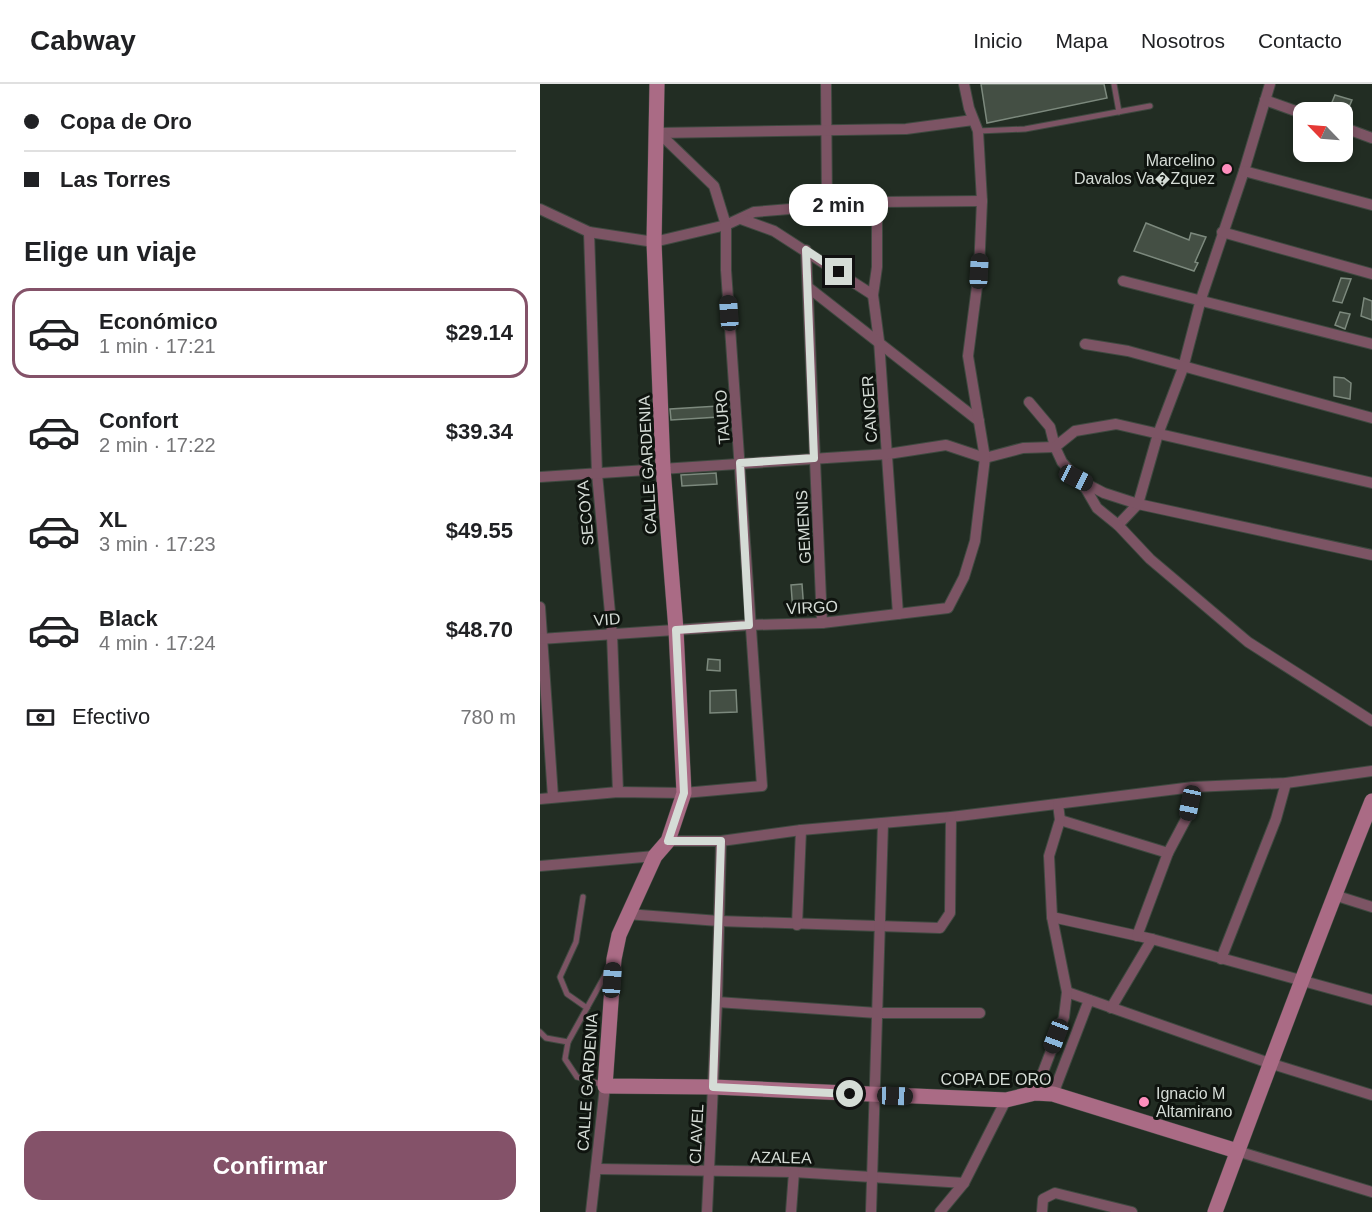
<!DOCTYPE html>
<html lang="es">
<meta charset="utf-8">
<style>
body{margin:0;font-family:Arial,sans-serif;background:#f6f6f6;color:#202124;height:100vh;display:flex;flex-direction:column;font-size:22px;white-space:nowrap}
*{box-sizing:border-box;margin:0}
p{font-size:20px;color:#757577}
.icon{flex:none;width:33px;height:33px;fill:none;stroke:currentColor;stroke-width:2;stroke-linecap:round;stroke-linejoin:round}
.map{position:relative;flex:1;overflow:hidden}
.drawer{display:flex;flex-direction:column;background:#fff;width:540px}
.drawer>*{flex:none}
.guide{display:grid;align-content:center;height:132px;padding:0 24px;background:#fff}
.needle{width:39px;rotate:295deg}
.controls{position:absolute;left:753px;top:18px;display:grid;gap:12px}
.controls a{display:grid;place-items:center;width:60px;height:60px;border-radius:12px;background:#fff;box-shadow:0 3px 9px #0003;font-size:30px}
.end{position:absolute;width:27px;height:27px;margin:-14px;border:8px solid #d5dcd6;background:#111;box-shadow:0 0 0 3px #111}
.from{border-radius:50%}
.bubble{position:absolute;height:42px;border-radius:18px;background:#fff;box-shadow:0 3px 9px #0003;font-size:20px;font-weight:700;line-height:42px;text-align:center}
.car{position:absolute;width:18px;height:36px;margin:-18px -9px;border-radius:8px;box-shadow:0 0 4px 2px #0007;background:linear-gradient(#222 24%,#8ab4d8 0 40%,#222 0 76%,#8ab4d8 0 86%,#222 0)}
.guide b{display:flex;align-items:center;gap:21px;height:57px;font-size:22px}
.guide b+b{border-top:2px solid #e0e0e0}
.guide i{width:15px;height:15px;background:#202124}
ul{padding:0;list-style:none}
li{display:flex;align-items:center;gap:18px;height:90px;margin:0 12px 9px;padding:0 12px;border:3px solid transparent;border-radius:18px}
li div{flex:1}
li b{display:block;font-size:22px}
li em{font-style:normal;font-weight:700}
li.selected{border-color:#845269}
li>.icon{width:54px;height:54px;stroke-width:1.5}
h2{padding:0 24px;font-size:27px;line-height:72px}
.pay{display:flex;align-items:center;gap:15px;height:66px;padding:0 24px;font-size:22px}
.pay p{margin-inline-start:auto}
.action{display:flex;gap:12px;margin-top:auto;padding:12px 24px}
.action a{flex:1;height:69px;border-radius:18px;background:#845269;color:#fff;font-size:24px;font-weight:700;line-height:69px;text-align:center}
header{display:flex;align-items:center;gap:36px;box-sizing:border-box;height:84px;padding:0 30px;background:#fff;border-bottom:2px solid #e0e0e0}
header strong{font-size:28px}
nav{display:flex;gap:33px;margin-inline-start:auto;font-size:21px}
main{display:flex;flex:1;min-height:0}
.map>svg:first-child{display:block}
.building{fill:#444f44;stroke:#7c897d;stroke-width:1.5}
.lines{fill:none;stroke-linecap:round;stroke-linejoin:round}
.lane-casing{stroke:#3f4940;stroke-width:7}
.street-casing{stroke:#3f4940;stroke-width:12}
.secondary-casing{stroke:#3f4940;stroke-width:16}
.lane{stroke:#7c5464;stroke-width:5}
.street{stroke:#7c5464;stroke-width:10}
.secondary{stroke:#aa6b85;stroke-width:15}
.route{stroke:#d5dcd6;stroke-width:8}
.poi-dot{fill:#fe8ebd;stroke:#0f140f;stroke-width:2}
.labels{text-anchor:middle;stroke-width:6;stroke-linejoin:round;paint-order:stroke}
.poi-label{font-size:16px;fill:#d5dcd6;stroke:#0f140f;text-anchor:end}
.street-label{font-size:16px;fill:#d5dcd6;stroke:#0f140f}
</style>
<header>
<strong>Cabway</strong>
<nav><a>Inicio</a><a>Mapa</a><a>Nosotros</a><a>Contacto</a></nav>
</header>
<main>
<section class="drawer">
<div class="guide">
<b><i class="from"></i>Copa de Oro</b>
<b><i></i>Las Torres</b>
</div>
<h2>Elige un viaje</h2>
<ul>
<li class="selected"><svg class="icon" aria-label="car" viewBox="0 0 24 24"><path d="M5 17H2v-5l4-1 3-4h7l3 4 3 1v5h-3M9 17h6M6 11h13"/><circle cx="7" cy="17" r="2"/><circle cx="17" cy="17" r="2"/></svg><div><b>Económico</b><p>1 min · 17:21</p></div><em>$29.14</em></li>
<li><svg class="icon" aria-label="car" viewBox="0 0 24 24"><path d="M5 17H2v-5l4-1 3-4h7l3 4 3 1v5h-3M9 17h6M6 11h13"/><circle cx="7" cy="17" r="2"/><circle cx="17" cy="17" r="2"/></svg><div><b>Confort</b><p>2 min · 17:22</p></div><em>$39.34</em></li>
<li><svg class="icon" aria-label="car" viewBox="0 0 24 24"><path d="M5 17H2v-5l4-1 3-4h7l3 4 3 1v5h-3M9 17h6M6 11h13"/><circle cx="7" cy="17" r="2"/><circle cx="17" cy="17" r="2"/></svg><div><b>XL</b><p>3 min · 17:23</p></div><em>$49.55</em></li>
<li><svg class="icon" aria-label="car" viewBox="0 0 24 24"><path d="M5 17H2v-5l4-1 3-4h7l3 4 3 1v5h-3M9 17h6M6 11h13"/><circle cx="7" cy="17" r="2"/><circle cx="17" cy="17" r="2"/></svg><div><b>Black</b><p>4 min · 17:24</p></div><em>$48.70</em></li>
</ul>
<div class="pay"><svg class="icon" aria-label="cash" viewBox="0 0 24 24"><path d="M3 7h18v10H3z"/><circle cx="12" cy="12" r="2"/></svg>Efectivo<p>780 m</p></div>
<div class="action"><a>Confirmar</a></div>
</section>
<div class="map">
<svg width="832" height="1128" viewBox="0 0 832 1128">
<rect width="100%" height="100%" fill="#222d23"/>
<g class="building">
<polygon points="441,0 564,0 567,14 447,39"/>
<polygon points="795,11 812,16 807,28 788,28"/>
<polygon points="606,139 649,156 651,149 666,153 655,178 658,179 654,187 594,167"/>
<polygon points="801,194 811,195 802,219 793,217"/>
<polygon points="824,214 832,217 832,236 821,232"/>
<polygon points="800,228 810,230 805,245 795,241"/>
<polygon points="794,293 804,294 811,299 810,315 794,312"/>
<polygon points="178,322 179,333 131,336 130,325"/>
<polygon points="176,389 177,400 142,402 141,391"/>
<polygon points="262,500 264,527 253,528 251,501"/>
<polygon points="168,575 180,576 180,587 167,586"/>
<polygon points="196,606 197,628 170,629 170,607"/>
</g>
<g class="lines">
<defs>
<g id="lane">
<polyline points="574,0 579,28"/>
<polyline points="438,47 485,45 610,22"/>
<polyline points="43,813 36,858 20,893 27,910 47,924"/>
<polyline points="0,948 6,954 28,958"/>
<polyline points="64,1001 37,993 25,975 28,958 68,886"/>
</g>
<g id="street">
<polyline points="286,0 287,121"/>
<polyline points="730,0 704,87 661,215 643,284 618,350 598,420 578,441 610,475 708,558 832,637"/>
<polyline points="725,16 764,30"/>
<polyline points="802,43 832,54"/>
<polyline points="116,49 366,45 433,36"/>
<polyline points="704,87 832,121"/>
<polyline points="337,118 337,183 333,211 339,257 358,530"/>
<polyline points="0,125 49,148 114,158 186,141 214,128 337,118 442,117"/>
<polyline points="201,135 234,147 333,211"/>
<polyline points="49,148 57,390 72,550 78,708"/>
<polyline points="682,148 832,190"/>
<polyline points="266,166 282,539"/>
<polyline points="583,197 832,260"/>
<polyline points="269,204 439,337"/>
<polyline points="545,260 588,267 832,334"/>
<polyline points="489,318 510,343 515,363 522,378 546,405 557,424 578,441"/>
<polyline points="0,393 348,370 406,361 445,374 483,364 515,363 535,347 576,340 832,399"/>
<polyline points="535,394 564,409 598,420 832,471"/>
<polyline points="0,523 13,713"/>
<polyline points="0,555 209,541 282,539 408,524 424,493 435,457 445,374 428,272 439,187 442,117 438,47 429,24 424,0"/>
<polyline points="0,715 78,708 144,709 222,702 186,186 186,141 174,102 119,49"/>
<polyline points="520,736 628,769"/>
<polyline points="128,757 181,757 261,746 411,733 653,703 746,699 832,687"/>
<polyline points="0,782 115,772"/>
<polyline points="794,811 832,823"/>
<polyline points="87,830 179,837 400,844 410,829 411,733"/>
<polyline points="512,833 612,855 832,916"/>
<polyline points="257,841 261,746"/>
<polyline points="597,852 628,769 646,735 653,703"/>
<polyline points="681,875 736,735 746,699"/>
<polyline points="527,908 729,979 832,1011"/>
<polyline points="177,918 337,929 440,929"/>
<polyline points="571,924 612,855"/>
<polyline points="495,1009 524,933 527,908 512,833 509,772 520,736 518,720"/>
<polyline points="513,1010 549,916"/>
<polyline points="697,1067 832,1108"/>
<polyline points="58,1085 254,1088 424,1099"/>
<polyline points="51,1128 65,1002"/>
<polyline points="167,1128 177,918 181,757"/>
<polyline points="251,1128 254,1088"/>
<polyline points="331,1128 343,739"/>
<polyline points="400,1128 424,1099 466,1016"/>
<polyline points="502,1128 503,1115 515,1109 592,1128"/>
</g>
<g id="secondary">
<polyline points="117,0 114,158 123,384 136,546 144,709 128,757 115,772 79,851 74,875 65,1002 173,1003 466,1016 495,1009 513,1010 697,1067"/>
<path d="M675,1128C726,991 777,853 832,717"/>
</g>
</defs>
<use href="#lane" class="lane-casing"/>
<use href="#street" class="street-casing"/>
<use href="#secondary" class="secondary-casing"/>
<use href="#lane" class="lane"/>
<use href="#street" class="street"/>
<use href="#secondary" class="secondary"/>
</g>
<g class="lines">
<polyline class="route" points="299,188 266,166 274,374 200,379 209,541 136,546 144,709 128,757 181,757 173,1003 310,1010"/>
</g>
<g class="poi-dot">
<circle cx="687" cy="85" r="6"/>
<circle cx="604" cy="1018" r="6"/>
</g>
<g class="labels">
<g class="poi-label">
<text x="675" y="82">Marcelino<tspan x="675" dy="18">Davalos Va�Zquez</tspan></text>
<text x="616" y="1015" text-anchor="start">Ignacio M<tspan x="616" dy="18">Altamirano</tspan></text>
</g>
<g class="street-label">
<text transform="translate(329 325) rotate(-94)" y="6">CANCER</text>
<text transform="translate(182 333) rotate(-94)" y="6">TAURO</text>
<text transform="translate(107 381) rotate(-93)" y="6">CALLE GARDENIA</text>
<text transform="translate(45 429) rotate(-95)" y="6">SECOYA</text>
<text transform="translate(263 443) rotate(-93)" y="6">GEMENIS</text>
<text transform="translate(272 523) rotate(-3)" y="6">VIRGO</text>
<text transform="translate(67 535) rotate(-4)" y="6">VID</text>
<text x="456" y="1001">COPA DE ORO</text>
<text transform="translate(47 998) rotate(-86)" y="6">CALLE GARDENIA</text>
<text transform="translate(156 1050) rotate(-87)" y="6">CLAVEL</text>
<text transform="translate(241 1073) rotate(1)" y="6">AZALEA</text>
</g>
</g>
</svg>
<div class="controls">
<a><svg class="needle" viewBox="-14 -14 28 28"><path d="M0-13l5 13h-10z" fill="#e53935"/><path d="M0 13l5-13h-10z" fill="#757577"/></svg></a>
</div>
<i class="end from" style="left:310px;top:1010px"></i>
<i class="end" style="left:299px;top:188px"></i>
<div class="bubble" style="left:249px;top:100px;width:99px">2 min</div>
<i class="car" style="left:439px;top:187px;rotate:3deg"></i>
<i class="car" style="left:189px;top:229px;rotate:356deg"></i>
<i class="car" style="left:536px;top:394px;rotate:117deg"></i>
<i class="car" style="left:650px;top:719px;rotate:192deg"></i>
<i class="car" style="left:72px;top:896px;rotate:4deg"></i>
<i class="car" style="left:516px;top:952px;rotate:201deg"></i>
<i class="car" style="left:355px;top:1012px;rotate:92deg"></i>
</div>
</main>
